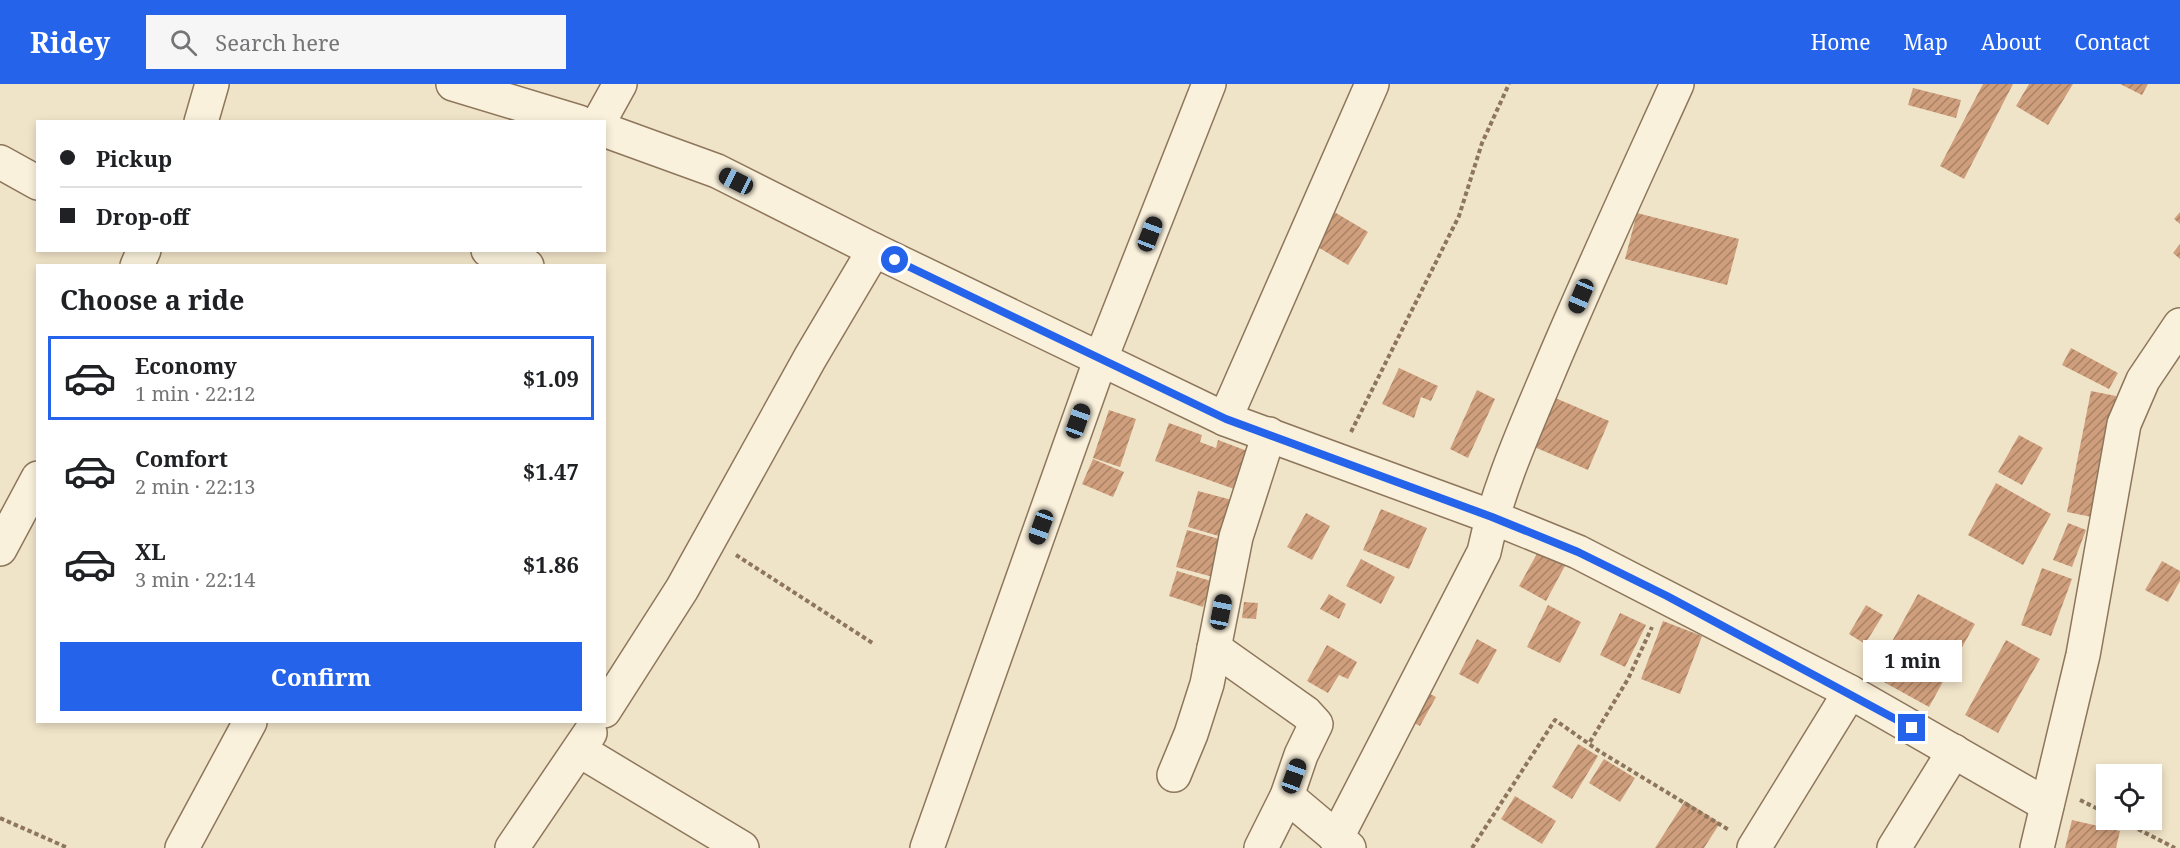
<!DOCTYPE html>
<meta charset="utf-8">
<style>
body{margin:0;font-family:"Noto Serif",serif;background:#f6f6f6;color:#202124;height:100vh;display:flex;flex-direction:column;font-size:22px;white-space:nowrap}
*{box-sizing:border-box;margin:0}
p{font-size:20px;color:#757577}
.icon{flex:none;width:33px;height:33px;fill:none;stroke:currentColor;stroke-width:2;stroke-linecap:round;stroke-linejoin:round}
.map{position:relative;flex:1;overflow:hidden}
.panel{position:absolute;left:36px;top:180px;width:570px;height:459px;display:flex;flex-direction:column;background:#fff;border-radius:0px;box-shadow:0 3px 9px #0003}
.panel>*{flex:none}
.hud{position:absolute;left:36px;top:36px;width:570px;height:132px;border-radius:0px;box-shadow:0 3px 9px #0003;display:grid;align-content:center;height:132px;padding:0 24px;background:#fff}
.controls{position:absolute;left:2096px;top:680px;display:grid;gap:12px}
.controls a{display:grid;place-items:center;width:66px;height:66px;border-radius:0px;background:#fff;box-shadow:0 3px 9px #0003;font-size:30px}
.end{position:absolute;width:27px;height:27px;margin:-14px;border:8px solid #2563eb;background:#fff;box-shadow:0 0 0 3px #fff}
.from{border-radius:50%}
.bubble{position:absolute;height:42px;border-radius:0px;background:#fff;box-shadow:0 3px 9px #0003;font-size:20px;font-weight:700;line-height:42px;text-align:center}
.car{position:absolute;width:18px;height:36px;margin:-18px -9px;border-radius:8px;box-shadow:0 0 4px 2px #0007;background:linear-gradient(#222 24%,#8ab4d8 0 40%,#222 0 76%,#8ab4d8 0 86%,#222 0)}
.hud b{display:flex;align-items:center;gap:21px;height:57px;font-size:22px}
.hud b+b{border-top:2px solid #e0e0e0}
.hud i{width:15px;height:15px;background:#202124}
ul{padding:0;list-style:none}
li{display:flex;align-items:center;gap:18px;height:84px;margin:0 12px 9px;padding:0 12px;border:3px solid transparent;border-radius:0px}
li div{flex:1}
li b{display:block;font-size:22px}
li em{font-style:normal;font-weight:700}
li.active{border-color:#2563eb}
li>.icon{width:54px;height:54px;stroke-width:1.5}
h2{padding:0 24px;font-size:27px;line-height:72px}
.action{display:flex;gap:12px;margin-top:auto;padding:12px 24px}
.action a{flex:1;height:69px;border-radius:0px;background:#2563eb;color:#fff;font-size:24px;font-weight:700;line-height:69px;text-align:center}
header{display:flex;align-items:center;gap:36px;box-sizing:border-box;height:84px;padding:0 30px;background:#2563eb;color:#fff}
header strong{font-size:28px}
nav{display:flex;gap:33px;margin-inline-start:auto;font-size:21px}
.search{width:420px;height:54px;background:#f6f6f6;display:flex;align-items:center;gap:15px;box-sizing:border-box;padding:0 21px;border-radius:0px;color:#757577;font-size:22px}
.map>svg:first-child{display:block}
.building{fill:url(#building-hatch)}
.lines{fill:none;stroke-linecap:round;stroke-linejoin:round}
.minor-casing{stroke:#8d765c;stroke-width:36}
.path{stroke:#8d765c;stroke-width:4;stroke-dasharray:4.5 3;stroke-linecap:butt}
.minor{stroke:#faf1dc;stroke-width:33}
.route{stroke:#2563eb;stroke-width:8}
</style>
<header>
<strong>Ridey</strong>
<div class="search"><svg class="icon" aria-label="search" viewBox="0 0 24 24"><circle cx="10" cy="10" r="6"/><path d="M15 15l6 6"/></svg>Search here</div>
<nav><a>Home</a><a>Map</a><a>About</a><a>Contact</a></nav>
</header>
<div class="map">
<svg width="2180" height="764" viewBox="0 0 2180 764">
<defs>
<pattern id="building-hatch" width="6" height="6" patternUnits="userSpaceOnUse" patternTransform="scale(1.5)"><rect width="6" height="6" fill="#cf9f7d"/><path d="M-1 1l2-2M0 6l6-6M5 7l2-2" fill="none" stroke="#a98266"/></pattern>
</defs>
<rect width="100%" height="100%" fill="#f0e4c8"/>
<g class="building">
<polygon points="1983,0 2013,0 1964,95 1940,82"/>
<polygon points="2029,0 2073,0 2048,41 2016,22"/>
<polygon points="2120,0 2148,0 2142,11"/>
<polygon points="1913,4 1961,16 1956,34 1908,21"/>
<polygon points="1331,126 1368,148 1348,181 1311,159"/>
<polygon points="2180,128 2180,140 2174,135"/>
<polygon points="1637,129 1739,155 1727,201 1625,175"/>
<polygon points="2180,160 2180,175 2173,169"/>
<polygon points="2071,264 2118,289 2109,305 2062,281"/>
<polygon points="1399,284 1438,302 1431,317 1421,313 1414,334 1382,320"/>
<polygon points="1477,306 1495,315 1468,374 1450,365"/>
<polygon points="2091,307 2116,312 2092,433 2067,428"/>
<polygon points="1553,313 1609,337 1588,386 1532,362"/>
<polygon points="1109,326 1136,335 1120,383 1093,374"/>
<polygon points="1169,339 1202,351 1200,358 1216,364 1218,356 1250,368 1237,406 1155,377"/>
<polygon points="2019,351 2043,364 2022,401 1998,388"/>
<polygon points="1093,375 1124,388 1113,413 1082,400"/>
<polygon points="1996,399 2051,430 2023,481 1968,451"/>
<polygon points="1198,407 1232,416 1222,453 1188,443"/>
<polygon points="1381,425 1427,444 1409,485 1363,466"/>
<polygon points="1306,429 1330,442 1312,476 1287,463"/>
<polygon points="2068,439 2086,446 2072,483 2053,476"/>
<polygon points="1187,446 1223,456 1213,493 1176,483"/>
<polygon points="1539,466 1566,480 1546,517 1519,502"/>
<polygon points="1361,475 1395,493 1381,520 1346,502"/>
<polygon points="2162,477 2180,487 2180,497 2168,518 2145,506"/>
<polygon points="2042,484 2072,495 2051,552 2021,541"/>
<polygon points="1177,487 1211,497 1203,523 1169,512"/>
<polygon points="1329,510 1346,520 1339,535 1320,525"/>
<polygon points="1918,510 1975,540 1929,623 1873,592"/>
<polygon points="1244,518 1258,519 1256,535 1242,534"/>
<polygon points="1548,521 1581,538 1560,579 1527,563"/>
<polygon points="1866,521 1883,531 1865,560 1849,550"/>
<polygon points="1620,529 1646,541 1625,583 1600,571"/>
<polygon points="1663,537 1702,552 1680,610 1641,595"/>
<polygon points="1477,555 1497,566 1478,600 1459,590"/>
<polygon points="2006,556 2040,575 1998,649 1965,631"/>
<polygon points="1327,561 1357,578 1348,595 1339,591 1328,609 1307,597"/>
<polygon points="1420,605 1436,613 1420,642 1404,634"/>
<polygon points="1578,660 1598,672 1572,715 1552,703"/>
<polygon points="1604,675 1635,694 1620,718 1589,699"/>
<polygon points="1515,712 1556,737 1542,760 1501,735"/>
<polygon points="1685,717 1720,739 1704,764 1655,764"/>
<polygon points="2072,736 2120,747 2116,764 2065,764"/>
</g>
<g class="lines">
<defs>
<g id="minor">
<polyline points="453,0 579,38"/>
<polyline points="201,38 212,0"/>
<polyline points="599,38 620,0"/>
<polyline points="604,46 717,87 874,166 1225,335 1492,433 1578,468 1850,608 2047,721"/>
<polyline points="0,78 38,99"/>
<polyline points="488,166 527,182"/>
<polyline points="137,182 144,166"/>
<polyline points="1225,335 1372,0"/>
<polyline points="0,465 38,394"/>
<polyline points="1214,564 1306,629 1316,640 1301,671 1287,712 1261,764"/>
<polyline points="604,627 682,505 810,274 874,166"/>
<polyline points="579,666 742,764"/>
<polyline points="1174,691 1191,650 1207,600 1236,453 1269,350"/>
<polyline points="1287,712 1349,764"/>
<path d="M1336,755L1484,468C1497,407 1523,349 1547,292C1588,194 1633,97 1677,0"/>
<polyline points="182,764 250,638"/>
<polyline points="512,764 590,649"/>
<polyline points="927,764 1101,274 1209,0"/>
<polyline points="1754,764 1850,608"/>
<polyline points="1894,764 1954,667"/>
<polyline points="2037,764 2083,571 2124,340 2143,296 2180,241"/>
</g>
</defs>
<use href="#minor" class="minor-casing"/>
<g class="path">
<polyline points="1351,348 1459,132 1482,59 1509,0"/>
<polyline points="736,471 874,560"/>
<polyline points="1590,658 1628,595 1652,543"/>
<polyline points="2080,716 2106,729"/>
<polyline points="0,734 68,764"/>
<polyline points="2118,735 2175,764"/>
<polyline points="1472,764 1555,636 1599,667 1729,746"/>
</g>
<use href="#minor" class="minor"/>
</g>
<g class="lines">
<polyline class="route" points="895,176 1226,335 1492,433 1578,468 1667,512 1912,644"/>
</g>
</svg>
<div class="controls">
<a><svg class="icon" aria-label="locate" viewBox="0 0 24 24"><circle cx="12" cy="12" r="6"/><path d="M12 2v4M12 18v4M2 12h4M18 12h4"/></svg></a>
</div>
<i class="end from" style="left:895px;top:176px"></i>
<i class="end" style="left:1912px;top:644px"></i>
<div class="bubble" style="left:1863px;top:556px;width:99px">1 min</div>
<i class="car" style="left:736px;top:97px;rotate:297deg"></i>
<i class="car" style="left:1150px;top:150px;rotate:21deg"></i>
<i class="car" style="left:1581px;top:212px;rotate:203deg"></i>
<i class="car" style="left:1078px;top:337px;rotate:20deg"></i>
<i class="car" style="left:1041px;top:443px;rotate:200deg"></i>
<i class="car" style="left:1221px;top:528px;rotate:11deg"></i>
<i class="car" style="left:1294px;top:692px;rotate:20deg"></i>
<div class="hud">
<b><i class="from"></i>Pickup</b>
<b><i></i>Drop-off</b>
</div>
<section class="panel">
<h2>Choose a ride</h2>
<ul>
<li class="active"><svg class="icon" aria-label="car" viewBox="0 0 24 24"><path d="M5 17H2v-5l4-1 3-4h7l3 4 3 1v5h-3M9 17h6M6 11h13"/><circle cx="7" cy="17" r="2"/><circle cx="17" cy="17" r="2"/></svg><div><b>Economy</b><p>1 min · 22:12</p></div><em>$1.09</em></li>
<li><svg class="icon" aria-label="car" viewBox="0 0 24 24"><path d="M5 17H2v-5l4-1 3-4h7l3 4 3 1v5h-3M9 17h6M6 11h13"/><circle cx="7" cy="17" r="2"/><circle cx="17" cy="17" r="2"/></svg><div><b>Comfort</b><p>2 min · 22:13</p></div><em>$1.47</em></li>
<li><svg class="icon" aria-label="car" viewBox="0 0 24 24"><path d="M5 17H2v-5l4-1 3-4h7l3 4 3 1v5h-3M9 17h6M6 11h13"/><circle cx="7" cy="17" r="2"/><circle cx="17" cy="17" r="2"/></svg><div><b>XL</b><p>3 min · 22:14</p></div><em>$1.86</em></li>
</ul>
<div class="action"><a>Confirm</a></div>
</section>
</div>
